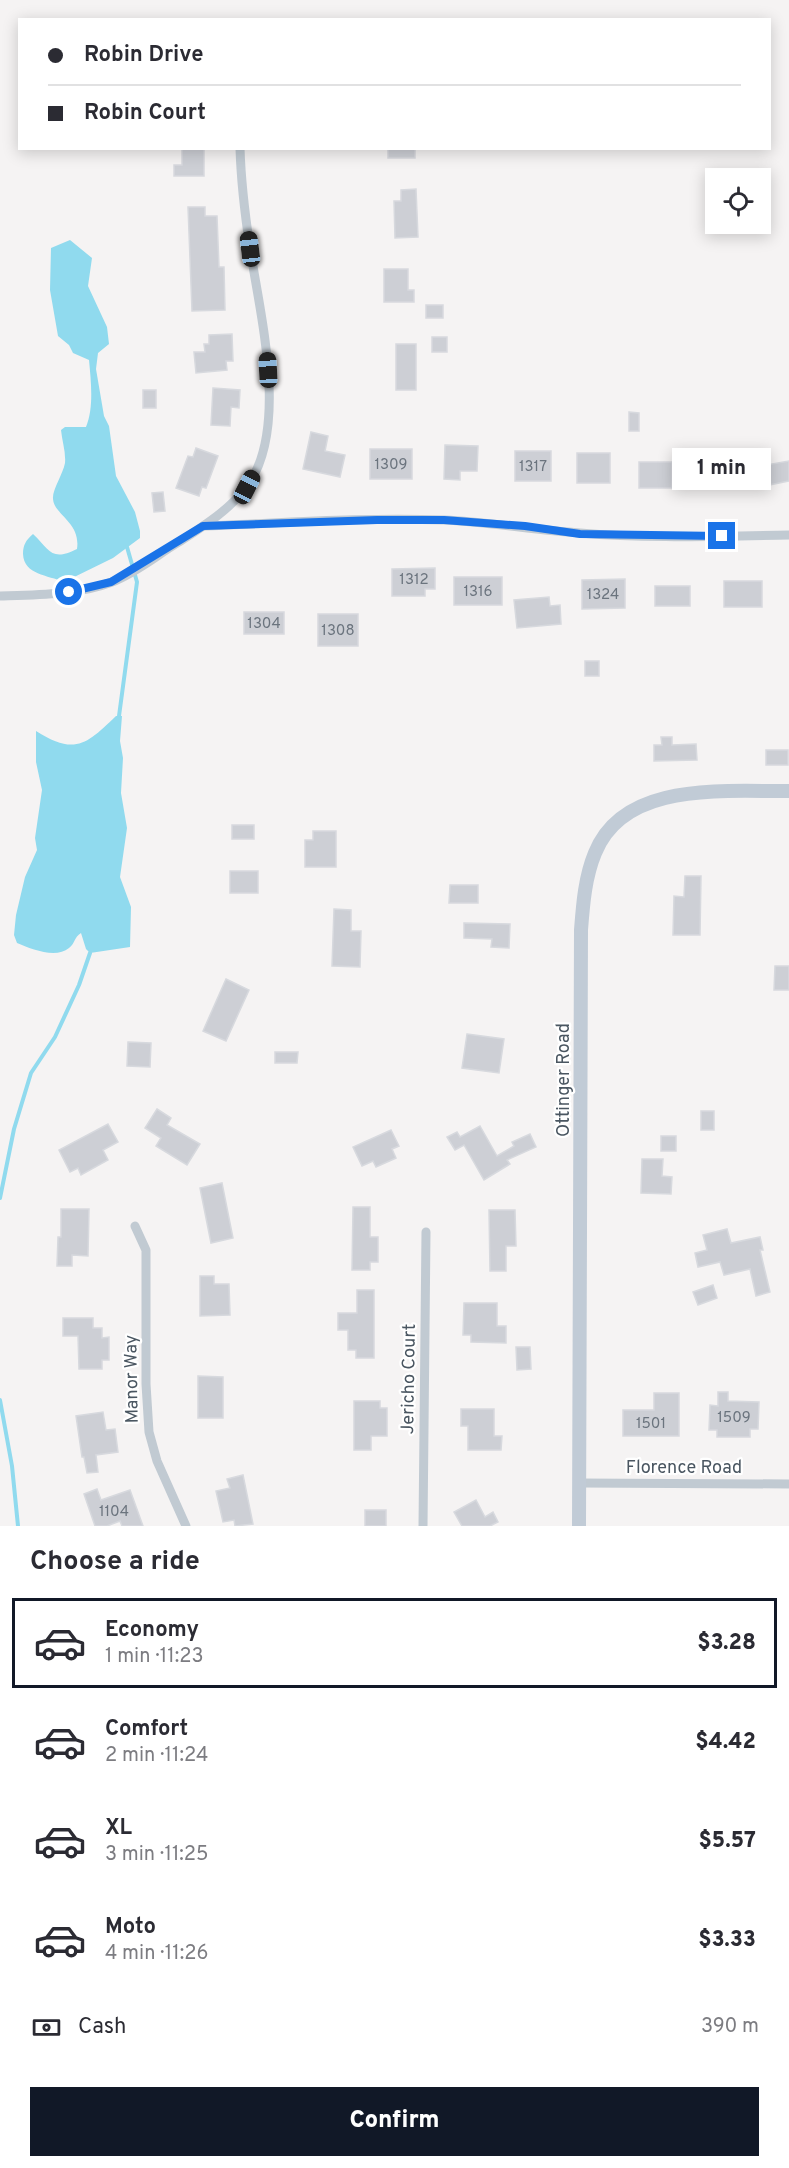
<!DOCTYPE html>
<meta charset="utf-8">
<style>
body{margin:0;font-family:Overpass,sans-serif;background:#f7f7f7;color:#2b2b33;height:100vh;display:flex;flex-direction:column;font-size:22px;white-space:nowrap}
*{box-sizing:border-box;margin:0}
p{font-size:20px;color:#7c7c81}
.icon{flex:none;width:33px;height:33px;fill:none;stroke:currentColor;stroke-width:2;stroke-linecap:round;stroke-linejoin:round}
.map{position:relative;height:1526px;overflow:hidden}
.drawer{display:flex;flex-direction:column;background:#fff;flex:1}
.drawer>*{flex:none}
.banner{position:absolute;left:18px;top:18px;width:753px;height:132px;border-radius:0px;box-shadow:0 3px 15px #0003;display:grid;align-content:center;height:132px;padding:0 30px;background:#fff}
.fabs{position:absolute;left:705px;top:168px;display:grid;gap:12px}
.fabs a{display:grid;place-items:center;width:66px;height:66px;border-radius:0px;background:#fff;box-shadow:0 3px 15px #0003;font-size:30px}
.end{position:absolute;width:27px;height:27px;margin:-14px;border:8px solid #1a73e8;background:#fff;box-shadow:0 0 0 3px #fff}
.from{border-radius:50%}
.bubble{position:absolute;height:42px;border-radius:0px;background:#fff;box-shadow:0 3px 15px #0003;font-size:20px;font-weight:800;line-height:42px;text-align:center}
.car{position:absolute;width:18px;height:36px;margin:-18px -9px;border-radius:8px;box-shadow:0 0 4px 2px #0007;background:linear-gradient(#222 24%,#8ab4d8 0 40%,#222 0 76%,#8ab4d8 0 86%,#222 0)}
.banner b{display:flex;align-items:center;gap:21px;height:57px;font-size:22px}
.banner b+b{border-top:2px solid #e1e1e2}
.banner i{width:15px;height:15px;background:#2b2b33}
ul{padding:0;list-style:none}
li{display:flex;align-items:center;gap:18px;height:90px;margin:0 12px 9px;padding:0 18px;border:3px solid transparent;border-radius:0px}
li div{flex:1}
li b{display:block;font-size:22px}
li em{font-style:normal;font-weight:800}
li.selected{border-color:#111827}
li>.icon{width:54px;height:54px;stroke-width:1.5}
h2{padding:0 30px;font-size:27px;line-height:72px}
.pay{display:flex;align-items:center;gap:15px;height:66px;padding:0 30px;font-size:22px}
.pay p{margin-inline-start:auto}
.action{display:flex;gap:12px;margin-top:auto;padding:12px 30px}
.action a{flex:1;height:69px;border-radius:0px;background:#111827;color:#fff;font-size:24px;font-weight:800;line-height:69px;text-align:center}
.map>svg:first-child{display:block}
.water{fill:#90daee}
.lines{fill:none;stroke-linecap:round;stroke-linejoin:round}
.stream{stroke:#90daee;stroke-width:4}
.building{fill:#cdcfd5;stroke:#d7d9de;stroke-width:1.5}
.street{stroke:#c1cad2;stroke-width:9}
.secondary{stroke:#c1cbd6;stroke-width:14}
.route{stroke:#1a73e8;stroke-width:8}
.labels{text-anchor:middle;stroke-width:4.5;stroke-linejoin:round;paint-order:stroke}
.number-label{font-size:15px;fill:#6b747e}
.street-label{font-size:18px;fill:#4a5661;stroke:#fff}
</style>
<div class="map">
<svg width="789" height="1526" viewBox="0 0 789 1526">
<rect width="100%" height="100%" fill="#f5f3f3"/>
<g class="water">
<path d="M70,240L92,258L88,286L107,327L109,344L98,353L96,369L104,416L109,426L116,476L135,512L140,531V538L113,558L64,582C48,575 24,575 23,554C23,545 26,540 33,534C50,550 51,562 77,549C81,522 54,515 53,499C52,490 63,474 65,463C66,452 62,441 61,430L65,427H86C94,408 91,381 89,360L73,353L69,345L58,336L50,290L51,248Z"/>
<path d="M116,716H122L120,741L123,758L121,793L127,828L120,877L131,907L130,947L90,953L86,949L81,933C74,937 75,944 69,948C56,959 31,949 17,943L14,935L16,915L25,877L37,850L35,838L42,790L36,762V731C75,756 87,744 116,716Z"/>
</g>
<g class="lines">
<g class="stream">
<polyline points="119,716 137,582 127,547"/>
<polyline points="0,1198 14,1129 31,1073 55,1037 79,985 90,953"/>
<polyline points="0,1400 12,1466 18,1526"/>
</g>
</g>
<g class="building">
<polygon points="182,148 204,148 204,176 174,176 174,165 182,165"/>
<rect x="388" y="148" width="27" height="10"/>
<polygon points="416,189 418,237 395,238 394,201 401,201 401,190"/>
<polygon points="188,207 205,207 205,216 217,216 219,267 224,267 225,310 192,311"/>
<polygon points="384,269 408,269 408,290 414,290 414,302 384,302"/>
<rect x="426" y="305" width="17" height="13"/>
<polygon points="232,334 233,361 226,361 227,370 196,373 194,352 205,352 204,344 209,344 209,335"/>
<rect x="432" y="337" width="15" height="15"/>
<rect x="396" y="344" width="20" height="46"/>
<polygon points="213,388 240,390 239,408 231,407 230,426 211,425"/>
<rect x="143" y="390" width="13" height="18"/>
<polygon points="629,412 639,413 639,431 629,431"/>
<polygon points="311,432 328,436 325,451 345,455 340,477 303,469"/>
<polygon points="445,445 478,446 477,471 460,471 460,480 444,479"/>
<polygon points="196,448 218,456 206,488 202,487 199,496 176,488 188,456 193,457"/>
<rect x="370" y="449" width="42" height="30"/>
<rect x="515" y="451" width="36" height="30"/>
<rect x="577" y="453" width="33" height="30"/>
<rect x="698" y="460" width="39" height="17"/>
<polygon points="789,461 789,481 769,485 766,465"/>
<rect x="639" y="462" width="33" height="26"/>
<polygon points="163,492 165,511 154,512 152,493"/>
<polygon points="435,568 435,589 425,589 425,596 392,596 392,569"/>
<rect x="454" y="577" width="48" height="28"/>
<polygon points="625,579 625,608 582,609 582,580"/>
<rect x="724" y="581" width="38" height="26"/>
<rect x="655" y="586" width="35" height="20"/>
<polygon points="549,597 550,606 560,605 561,624 517,628 514,600"/>
<rect x="244" y="612" width="40" height="22"/>
<rect x="318" y="614" width="40" height="32"/>
<rect x="585" y="661" width="14" height="15"/>
<polygon points="661,737 672,737 672,745 696,744 697,760 654,761 654,745 662,745"/>
<rect x="766" y="750" width="22" height="15"/>
<rect x="232" y="825" width="22" height="14"/>
<polygon points="313,831 336,831 336,867 305,867 305,840 313,840"/>
<rect x="230" y="871" width="28" height="22"/>
<polygon points="685,876 701,876 700,935 673,935 674,896 684,897"/>
<polygon points="450,885 478,885 478,903 449,903"/>
<polygon points="334,909 351,910 351,931 361,931 360,967 332,966"/>
<polygon points="464,923 510,924 509,948 491,947 492,939 464,938"/>
<polygon points="775,966 789,966 789,990 774,990"/>
<polygon points="226,979 249,990 226,1041 203,1031"/>
<polygon points="467,1034 504,1039 499,1073 462,1068"/>
<polygon points="128,1042 151,1043 150,1067 127,1066"/>
<polygon points="275,1052 298,1052 297,1063 275,1063"/>
<polygon points="157,1109 171,1118 167,1125 200,1144 187,1165 156,1146 161,1138 145,1128"/>
<rect x="701" y="1111" width="13" height="19"/>
<polygon points="108,1124 118,1142 103,1150 108,1160 81,1175 78,1168 70,1172 59,1150"/>
<polygon points="480,1126 497,1156 514,1146 512,1142 530,1134 536,1147 507,1160 510,1164 484,1180 464,1145 455,1150 447,1137 457,1132 460,1137"/>
<polygon points="391,1130 399,1146 392,1149 396,1158 376,1167 373,1161 362,1166 353,1147"/>
<rect x="661" y="1136" width="15" height="15"/>
<polygon points="642,1159 663,1159 662,1176 672,1177 671,1194 641,1193"/>
<polygon points="222,1183 233,1238 211,1243 200,1188"/>
<polygon points="353,1207 370,1207 370,1237 378,1237 378,1262 370,1262 370,1270 352,1270"/>
<polygon points="61,1209 89,1209 88,1256 72,1255 72,1266 57,1266 58,1237 61,1237"/>
<polygon points="489,1210 515,1210 516,1246 506,1246 506,1271 490,1271"/>
<polygon points="727,1229 731,1243 760,1237 763,1250 760,1250 770,1292 756,1296 750,1269 724,1275 720,1262 698,1267 695,1253 707,1250 703,1235"/>
<polygon points="200,1276 214,1276 214,1284 229,1284 230,1315 200,1316"/>
<polygon points="713,1285 717,1298 698,1305 693,1292"/>
<polygon points="357,1290 374,1290 374,1358 356,1358 356,1350 348,1350 348,1330 338,1330 338,1313 357,1313"/>
<polygon points="464,1303 497,1303 497,1326 506,1326 506,1343 471,1342 471,1335 463,1335"/>
<polygon points="63,1318 93,1318 93,1328 102,1328 102,1338 109,1337 109,1360 102,1360 102,1369 79,1369 78,1336 63,1336"/>
<polygon points="516,1347 530,1347 531,1369 517,1370"/>
<polygon points="198,1376 223,1377 223,1418 198,1418"/>
<polygon points="718,1392 728,1392 728,1401 759,1402 758,1429 750,1429 750,1437 717,1437 717,1430 709,1430 710,1405 718,1406"/>
<polygon points="654,1393 679,1393 679,1436 623,1436 623,1410 654,1410"/>
<polygon points="354,1401 380,1401 380,1408 387,1408 387,1436 371,1436 371,1450 354,1450"/>
<polygon points="461,1409 494,1409 494,1436 502,1436 501,1450 468,1450 468,1426 461,1426"/>
<polygon points="103,1412 106,1430 115,1429 118,1452 96,1455 98,1472 87,1473 84,1457 82,1457 76,1416"/>
<polygon points="243,1475 253,1524 235,1526 234,1520 223,1522 216,1491 230,1488 227,1479"/>
<polygon points="97,1489 101,1500 130,1490 143,1526 122,1526 120,1521 107,1526 95,1526 84,1494"/>
<polygon points="476,1500 485,1517 493,1512 498,1522 490,1526 462,1526 454,1512"/>
<rect x="365" y="1510" width="21" height="16"/>
</g>
<g class="lines">
<g class="street">
<path d="M203,526C283,523 364,517 444,520C489,522 534,530 580,533C649,539 720,536 789,535"/>
<path d="M0,596C37,595 78,595 112,582C136,573 157,555 179,542C202,527 228,511 246,488C290,430 260,315 250,248C245,215 241,182 240,148"/>
<polyline points="135,1226 146,1250 146,1384 149,1432 157,1461 186,1526"/>
<polyline points="579,1483 789,1484"/>
<polyline points="423,1526 426,1232"/>
</g>
<path class="secondary" d="M579,1526L581,930C583,904 585,877 595,853C624,780 726,792 789,791"/>
</g>
<g class="lines">
<polyline class="route" points="69,592 111,582 203,526 377,520 444,520 525,526 580,534 722,536"/>
</g>
<g class="labels">
<g class="number-label">
<text x="391" y="469">1309</text>
<text x="533" y="471">1317</text>
<text x="414" y="584">1312</text>
<text x="478" y="596">1316</text>
<text x="603" y="599">1324</text>
<text x="264" y="628">1304</text>
<text x="338" y="635">1308</text>
<text x="734" y="1422">1509</text>
<text x="651" y="1428">1501</text>
<text x="114" y="1516">1104</text>
</g>
<g class="street-label">
<text transform="translate(563 1080) rotate(-90)" y="6">Ottinger Road</text>
<text transform="translate(131 1379) rotate(-91)" y="6">Manor Way</text>
<text transform="translate(408 1379) rotate(-89)" y="6">Jericho Court</text>
<text x="684" y="1473">Florence Road</text>
</g>
</g>
</svg>
<div class="fabs">
<a><svg class="icon" aria-label="locate" viewBox="0 0 24 24"><circle cx="12" cy="12" r="6"/><path d="M12 2v4M12 18v4M2 12h4M18 12h4"/></svg></a>
</div>
<i class="end from" style="left:69px;top:592px"></i>
<i class="end" style="left:722px;top:536px"></i>
<div class="bubble" style="left:672px;top:448px;width:99px">1 min</div>
<i class="car" style="left:250px;top:249px;rotate:353deg"></i>
<i class="car" style="left:268px;top:370px;rotate:357deg"></i>
<i class="car" style="left:247px;top:487px;rotate:27deg"></i>
<div class="banner">
<b><i class="from"></i>Robin Drive</b>
<b><i></i>Robin Court</b>
</div>
</div>
<section class="drawer">
<h2>Choose a ride</h2>
<ul>
<li class="selected"><svg class="icon" aria-label="car" viewBox="0 0 24 24"><path d="M5 17H2v-5l4-1 3-4h7l3 4 3 1v5h-3M9 17h6M6 11h13"/><circle cx="7" cy="17" r="2"/><circle cx="17" cy="17" r="2"/></svg><div><b>Economy</b><p>1 min · 11:23</p></div><em>$3.28</em></li>
<li><svg class="icon" aria-label="car" viewBox="0 0 24 24"><path d="M5 17H2v-5l4-1 3-4h7l3 4 3 1v5h-3M9 17h6M6 11h13"/><circle cx="7" cy="17" r="2"/><circle cx="17" cy="17" r="2"/></svg><div><b>Comfort</b><p>2 min · 11:24</p></div><em>$4.42</em></li>
<li><svg class="icon" aria-label="car" viewBox="0 0 24 24"><path d="M5 17H2v-5l4-1 3-4h7l3 4 3 1v5h-3M9 17h6M6 11h13"/><circle cx="7" cy="17" r="2"/><circle cx="17" cy="17" r="2"/></svg><div><b>XL</b><p>3 min · 11:25</p></div><em>$5.57</em></li>
<li><svg class="icon" aria-label="car" viewBox="0 0 24 24"><path d="M5 17H2v-5l4-1 3-4h7l3 4 3 1v5h-3M9 17h6M6 11h13"/><circle cx="7" cy="17" r="2"/><circle cx="17" cy="17" r="2"/></svg><div><b>Moto</b><p>4 min · 11:26</p></div><em>$3.33</em></li>
</ul>
<div class="pay"><svg class="icon" aria-label="cash" viewBox="0 0 24 24"><path d="M3 7h18v10H3z"/><circle cx="12" cy="12" r="2"/></svg>Cash<p>390 m</p></div>
<div class="action"><a>Confirm</a></div>
</section>
